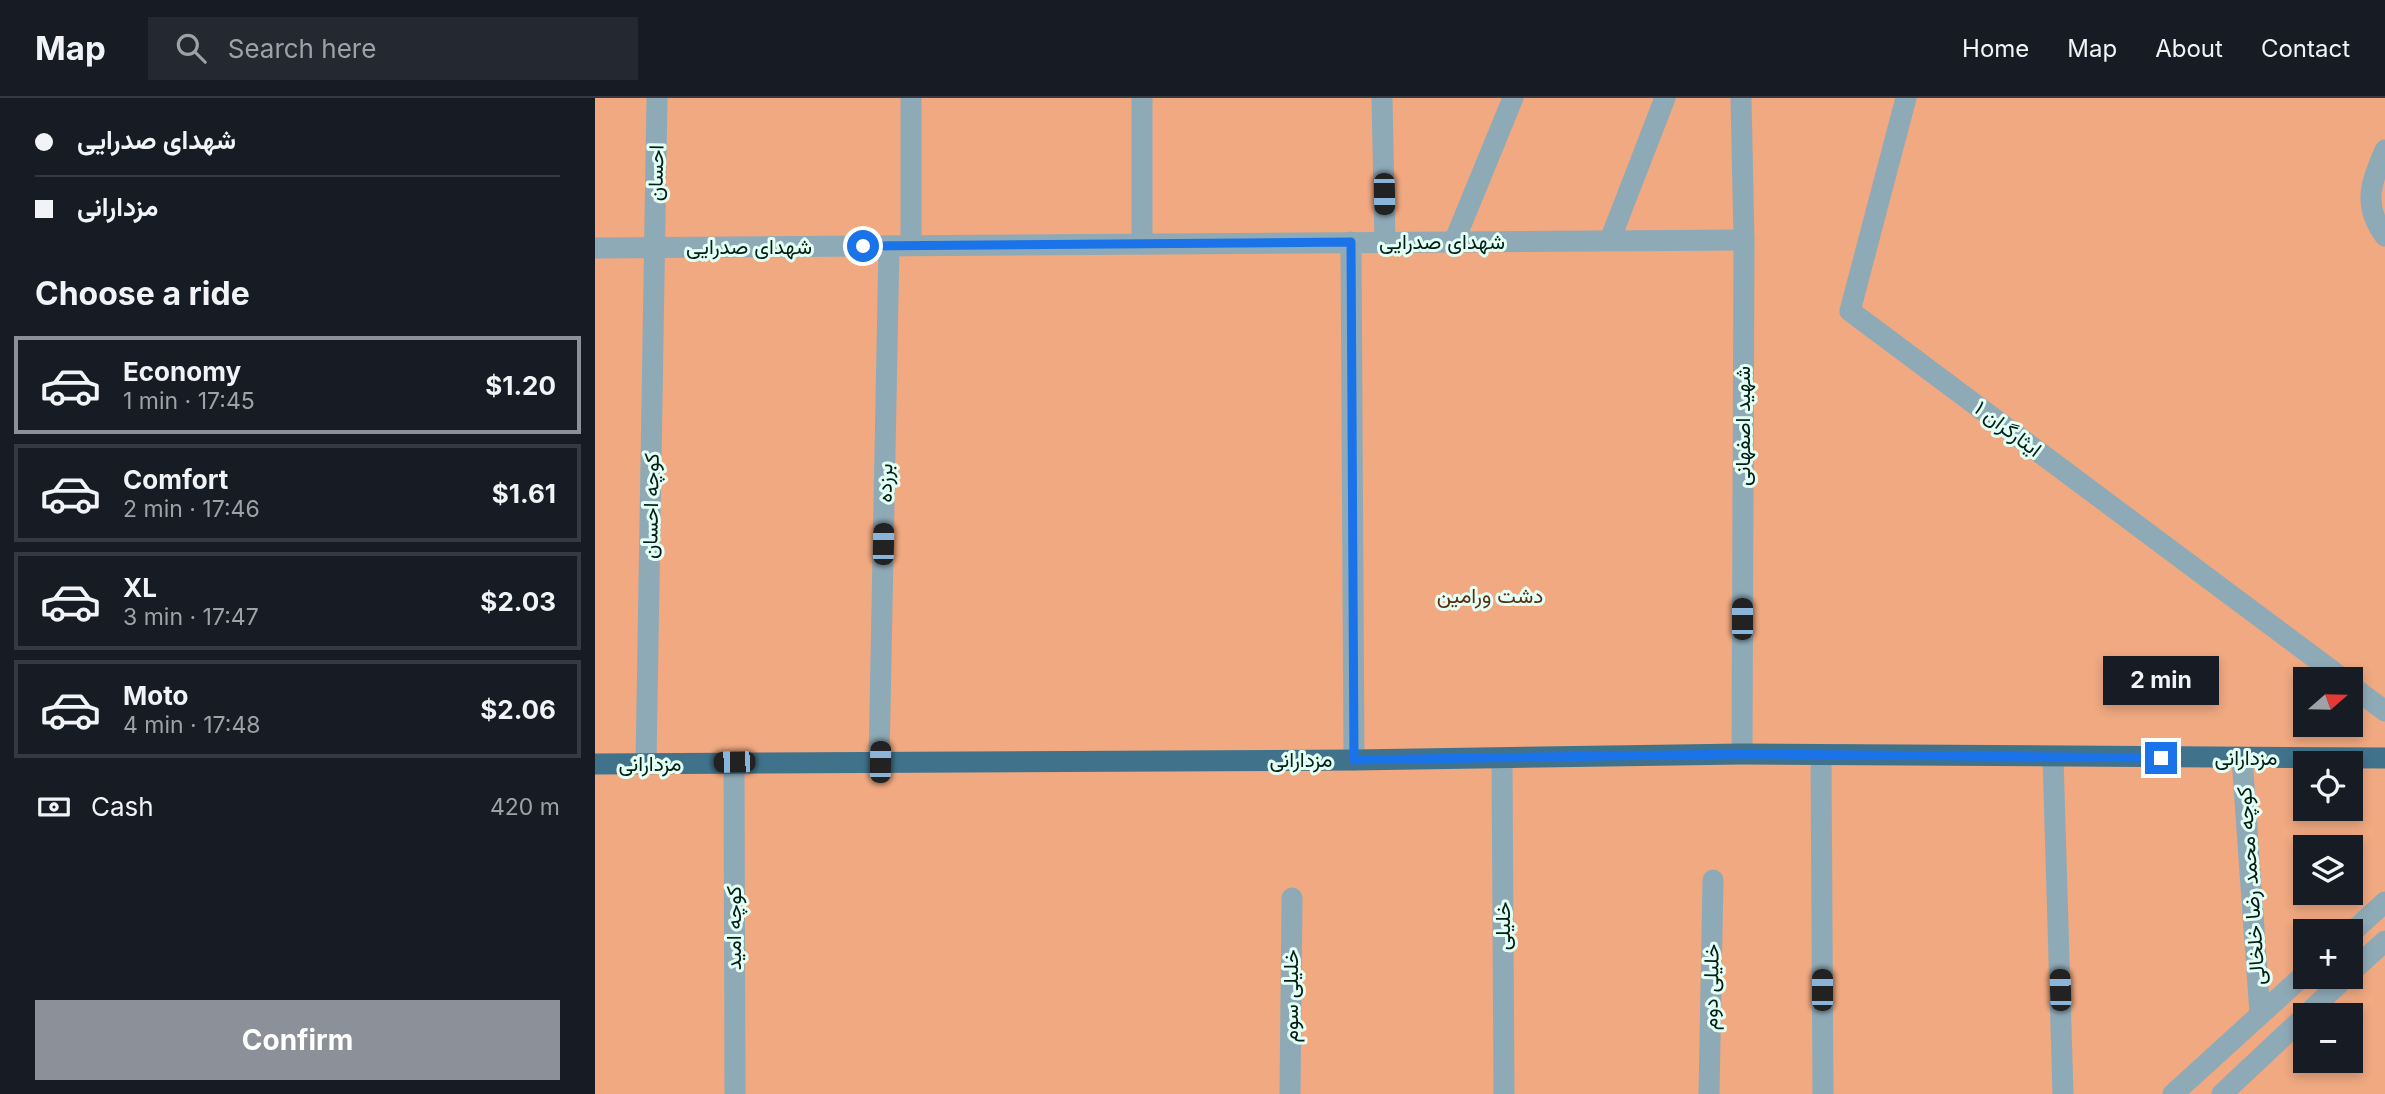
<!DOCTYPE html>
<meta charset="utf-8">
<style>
body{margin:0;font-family:Inter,Vazirmatn,sans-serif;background:#242831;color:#f1f3f6;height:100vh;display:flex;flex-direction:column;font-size:26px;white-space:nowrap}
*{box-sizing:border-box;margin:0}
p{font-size:23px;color:#9ea1a6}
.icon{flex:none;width:38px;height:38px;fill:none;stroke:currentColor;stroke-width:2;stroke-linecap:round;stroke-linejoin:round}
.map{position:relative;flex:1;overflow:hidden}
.side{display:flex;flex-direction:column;background:#171b24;width:595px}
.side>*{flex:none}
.hud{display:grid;align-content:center;height:154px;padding:0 35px;background:#171b24}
.needle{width:46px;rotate:70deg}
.tools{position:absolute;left:1698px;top:569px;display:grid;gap:14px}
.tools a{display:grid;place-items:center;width:70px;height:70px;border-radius:0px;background:#171b24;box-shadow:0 4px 10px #0003;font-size:35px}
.end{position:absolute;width:32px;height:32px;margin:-16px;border:9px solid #1a73e8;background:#fff;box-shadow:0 0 0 4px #fff}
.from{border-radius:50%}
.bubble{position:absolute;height:49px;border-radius:0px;background:#171b24;box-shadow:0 4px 10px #0003;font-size:23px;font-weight:700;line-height:49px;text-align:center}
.car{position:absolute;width:21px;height:42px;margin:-21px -10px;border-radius:9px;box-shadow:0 0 5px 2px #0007;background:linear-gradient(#222 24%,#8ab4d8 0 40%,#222 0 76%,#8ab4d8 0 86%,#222 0)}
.hud b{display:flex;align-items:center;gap:24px;height:66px;font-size:26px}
.hud b+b{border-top:2px solid #363941}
.hud i{width:18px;height:18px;background:#f1f3f6}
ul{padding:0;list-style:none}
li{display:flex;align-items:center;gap:21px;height:98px;margin:0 14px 10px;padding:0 21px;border:4px solid #363941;border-radius:0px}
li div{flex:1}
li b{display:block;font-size:26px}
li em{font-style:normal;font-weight:700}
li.selected{border-color:#8c9099}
li>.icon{width:63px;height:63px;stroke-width:1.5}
h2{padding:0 35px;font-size:32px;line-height:84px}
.pay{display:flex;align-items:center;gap:18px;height:77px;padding:0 35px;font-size:26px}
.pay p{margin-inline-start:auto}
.cta{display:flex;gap:14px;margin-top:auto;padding:14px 35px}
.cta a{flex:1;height:80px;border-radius:0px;background:#8c9099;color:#fff;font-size:28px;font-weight:700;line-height:80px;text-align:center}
header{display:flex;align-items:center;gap:42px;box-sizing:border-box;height:98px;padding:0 35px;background:#171b24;border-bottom:2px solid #363941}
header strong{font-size:33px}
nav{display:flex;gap:38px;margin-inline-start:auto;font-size:24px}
.search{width:490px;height:63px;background:#242831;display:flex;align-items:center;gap:18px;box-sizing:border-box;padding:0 24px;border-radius:0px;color:#9ea1a6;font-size:26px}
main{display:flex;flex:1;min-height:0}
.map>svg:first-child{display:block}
.green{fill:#f0a981;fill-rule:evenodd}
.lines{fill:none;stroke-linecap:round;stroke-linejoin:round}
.minor{stroke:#8faab7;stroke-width:21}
.major{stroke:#40738b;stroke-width:21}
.route{stroke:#1a73e8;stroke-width:9}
.labels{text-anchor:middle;stroke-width:6;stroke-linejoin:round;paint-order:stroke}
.street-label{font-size:21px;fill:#021f17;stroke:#e4fff4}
.park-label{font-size:21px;fill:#5a2e13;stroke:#e4fff4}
</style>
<header>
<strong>Map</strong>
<div class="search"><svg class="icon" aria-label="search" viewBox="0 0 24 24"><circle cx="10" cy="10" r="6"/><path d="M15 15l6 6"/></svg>Search here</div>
<nav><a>Home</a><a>Map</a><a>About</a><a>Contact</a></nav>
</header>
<main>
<section class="side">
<div class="hud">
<b><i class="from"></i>شهدای صدرایی</b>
<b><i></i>مزدارانی</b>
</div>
<h2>Choose a ride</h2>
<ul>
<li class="selected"><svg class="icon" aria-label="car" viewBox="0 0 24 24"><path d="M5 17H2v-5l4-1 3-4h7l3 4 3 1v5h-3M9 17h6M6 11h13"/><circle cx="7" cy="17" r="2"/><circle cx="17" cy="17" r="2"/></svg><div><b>Economy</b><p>1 min · 17:45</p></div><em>$1.20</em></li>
<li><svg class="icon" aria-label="car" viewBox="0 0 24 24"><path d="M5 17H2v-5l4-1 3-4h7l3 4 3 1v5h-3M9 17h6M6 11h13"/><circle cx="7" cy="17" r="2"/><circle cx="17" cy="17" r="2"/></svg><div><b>Comfort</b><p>2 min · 17:46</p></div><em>$1.61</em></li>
<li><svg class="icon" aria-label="car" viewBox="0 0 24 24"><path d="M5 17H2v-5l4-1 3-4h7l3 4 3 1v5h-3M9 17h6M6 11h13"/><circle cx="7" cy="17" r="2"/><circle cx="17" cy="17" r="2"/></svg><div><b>XL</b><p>3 min · 17:47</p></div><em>$2.03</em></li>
<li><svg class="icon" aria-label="car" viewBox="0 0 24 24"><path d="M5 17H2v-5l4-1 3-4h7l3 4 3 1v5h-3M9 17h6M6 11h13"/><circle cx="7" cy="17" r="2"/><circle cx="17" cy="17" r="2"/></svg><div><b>Moto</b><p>4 min · 17:48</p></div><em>$2.06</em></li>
</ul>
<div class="pay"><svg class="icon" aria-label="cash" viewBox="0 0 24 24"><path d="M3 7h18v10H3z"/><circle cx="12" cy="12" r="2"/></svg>Cash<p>420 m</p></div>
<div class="cta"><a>Confirm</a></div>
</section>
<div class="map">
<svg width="1790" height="996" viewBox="0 0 1790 996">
<rect width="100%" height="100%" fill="#b5fce2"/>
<path class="green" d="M0,0H1790V996H0ZM1710,581H1755V626H1710ZM1710,665H1755V710H1710ZM1710,749H1755V794H1710ZM1710,833H1755V878H1710ZM1710,917H1755V962H1710Z"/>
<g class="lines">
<g class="minor">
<polyline points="316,0 316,147"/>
<polyline points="547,0 547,146"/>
<polyline points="787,0 790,144"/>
<polyline points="1146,0 1149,142 1147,656"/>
<polyline points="1311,0 1255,213 1748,581"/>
<path d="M1790,52C1776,85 1767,107 1790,138"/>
<polyline points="1015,142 1070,0"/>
<polyline points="756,144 759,662"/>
<polyline points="859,144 918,0"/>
<polyline points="0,150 1149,142"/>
<polyline points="1755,587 1790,613"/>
<polyline points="1226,657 1228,996"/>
<polyline points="1458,659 1468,996"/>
<polyline points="907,660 909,996"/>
<polyline points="1647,660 1665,916"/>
<polyline points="139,664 140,996"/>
<polyline points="284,664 294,148"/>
<polyline points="51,667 62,0"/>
<polyline points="1755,836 1790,804"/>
<polyline points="1755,875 1790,843"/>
<polyline points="1711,917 1752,878"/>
<polyline points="695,996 697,800"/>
<polyline points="1114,996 1118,782"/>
<polyline points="1578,996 1710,876"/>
<polyline points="1627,996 1710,918"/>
</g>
<polyline class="major" points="0,666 759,662 1147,656 1790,660"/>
</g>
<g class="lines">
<polyline class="route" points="268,148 756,144 759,662 1147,656 1566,660"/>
</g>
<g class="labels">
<g class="street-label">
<text transform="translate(61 75) rotate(-89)" y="7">احسان</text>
<text x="847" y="151">شهدای صدرایی</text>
<text x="154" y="156">شهدای صدرایی</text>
<text transform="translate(1148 328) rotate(-90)" y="7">شهید اصفهانی</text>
<text transform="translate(1413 331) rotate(37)" y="7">ایثارگران ۱</text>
<text transform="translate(290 385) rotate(-89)" y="7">برزده</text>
<text transform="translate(56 408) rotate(-89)" y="7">کوچه احسان</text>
<text x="1651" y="667">مزدارانی</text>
<text x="706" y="669">مزدارانی</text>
<text x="55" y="673">مزدارانی</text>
<text transform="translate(1656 788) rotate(-94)" y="7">کوچه محمد رضا خلخالی</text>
<text transform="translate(908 828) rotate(-90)" y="7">خلیلی</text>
<text transform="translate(139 830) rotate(-90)" y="7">کوچه امید</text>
<text transform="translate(1116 889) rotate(-89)" y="7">خلیلی دوم</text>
<text transform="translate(696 898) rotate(-90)" y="7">خلیلی سوم</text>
</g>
<g class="park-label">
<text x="895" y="505">دشت ورامین</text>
</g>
</g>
</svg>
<div class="tools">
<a><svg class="needle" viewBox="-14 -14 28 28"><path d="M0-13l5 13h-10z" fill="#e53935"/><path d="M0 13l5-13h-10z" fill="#9ea1a6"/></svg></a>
<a><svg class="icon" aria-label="locate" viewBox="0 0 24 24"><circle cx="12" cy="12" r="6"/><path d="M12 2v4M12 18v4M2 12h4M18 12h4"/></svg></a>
<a><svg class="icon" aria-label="layers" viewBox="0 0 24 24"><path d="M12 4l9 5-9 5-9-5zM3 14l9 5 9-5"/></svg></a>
<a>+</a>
<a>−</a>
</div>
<i class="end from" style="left:268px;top:148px"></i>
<i class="end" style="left:1566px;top:660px"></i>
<div class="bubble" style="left:1508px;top:558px;width:116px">2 min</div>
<i class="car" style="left:789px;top:96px;rotate:179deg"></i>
<i class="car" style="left:288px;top:446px;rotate:1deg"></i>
<i class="car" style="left:1147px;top:521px;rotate:0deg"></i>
<i class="car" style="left:139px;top:664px;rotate:269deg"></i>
<i class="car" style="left:285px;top:664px;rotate:1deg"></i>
<i class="car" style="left:1227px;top:892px;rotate:0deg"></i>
<i class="car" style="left:1465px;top:892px;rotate:358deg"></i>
</div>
</main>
